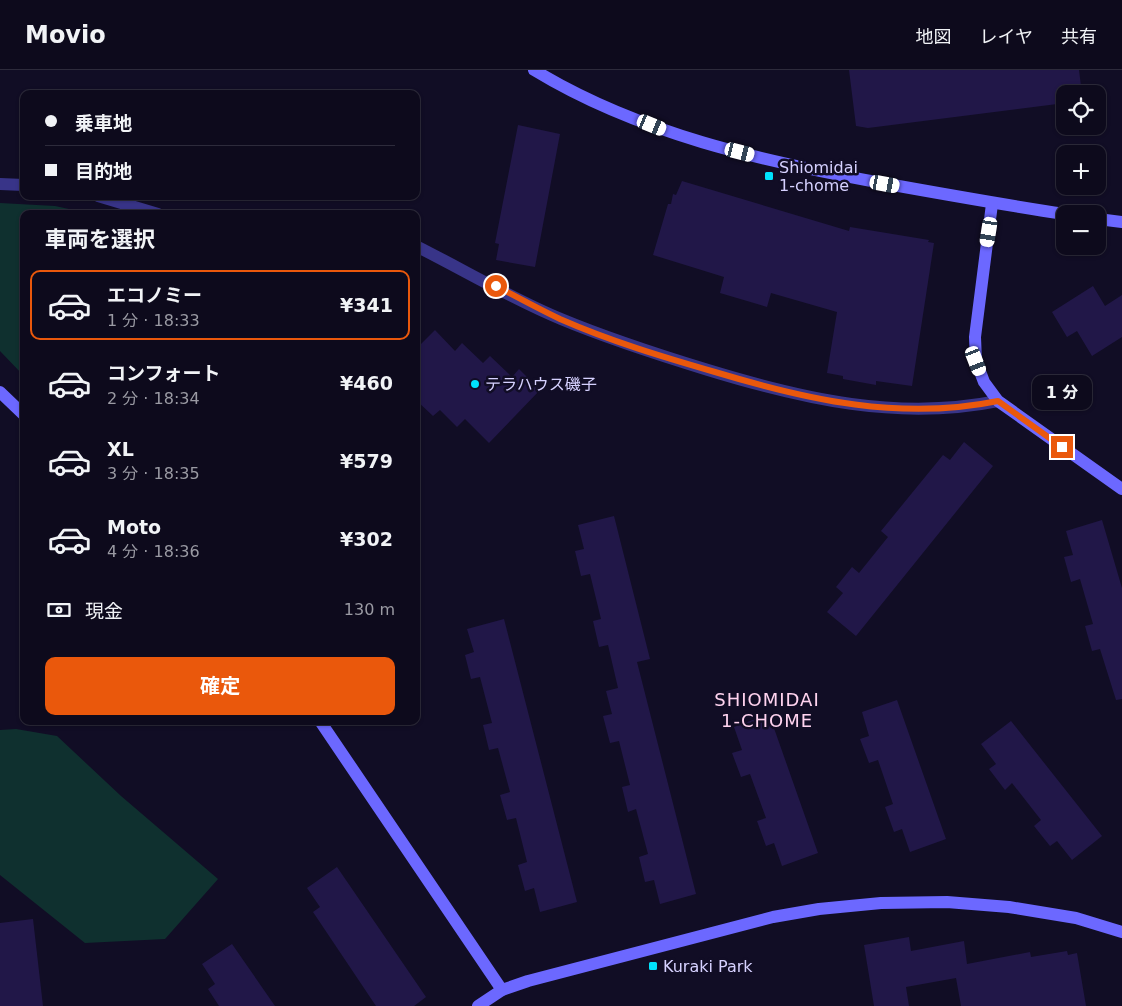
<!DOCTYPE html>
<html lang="ja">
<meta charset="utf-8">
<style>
body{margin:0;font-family:"DejaVu Sans","Noto Sans JP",sans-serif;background:#1b1829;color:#f1f3f6;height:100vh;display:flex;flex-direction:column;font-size:19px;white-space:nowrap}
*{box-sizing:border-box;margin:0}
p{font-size:16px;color:#9a9aa3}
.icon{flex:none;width:28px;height:28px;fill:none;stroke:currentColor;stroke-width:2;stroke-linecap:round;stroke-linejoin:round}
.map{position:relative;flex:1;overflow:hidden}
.drawer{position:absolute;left:20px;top:140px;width:400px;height:515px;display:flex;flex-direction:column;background:#0d0a1c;border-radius:10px;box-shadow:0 1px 4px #0004,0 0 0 1px #2d2b3b}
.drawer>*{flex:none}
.banner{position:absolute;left:20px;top:20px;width:400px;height:110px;border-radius:10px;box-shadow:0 1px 4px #0004,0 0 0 1px #2d2b3b;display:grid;align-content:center;height:110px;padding:0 25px;background:#0d0a1c}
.controls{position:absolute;left:1056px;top:15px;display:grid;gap:10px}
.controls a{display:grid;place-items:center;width:50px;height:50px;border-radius:10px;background:#0d0a1c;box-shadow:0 1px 4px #0004,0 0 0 1px #2d2b3b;font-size:25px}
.end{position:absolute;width:22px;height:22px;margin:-11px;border:6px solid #ea580c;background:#fff;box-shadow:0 0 0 2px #fff}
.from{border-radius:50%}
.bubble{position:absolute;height:35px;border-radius:10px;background:#0d0a1c;box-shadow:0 1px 4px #0004,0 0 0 1px #2d2b3b;font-size:16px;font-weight:700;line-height:35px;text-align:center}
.car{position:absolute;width:15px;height:30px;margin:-15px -8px;border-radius:6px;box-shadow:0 0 4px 1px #0007;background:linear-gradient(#fff 24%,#345 0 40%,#fff 0 76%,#345 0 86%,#fff 0)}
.banner b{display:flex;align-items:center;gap:18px;height:48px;font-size:19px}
.banner b+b{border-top:1px solid #2d2b3b}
.banner i{width:12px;height:12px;background:#f1f3f6}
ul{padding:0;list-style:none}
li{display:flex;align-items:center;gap:15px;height:70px;margin:0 10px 8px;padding:0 15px;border:2px solid transparent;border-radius:10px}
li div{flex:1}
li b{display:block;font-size:19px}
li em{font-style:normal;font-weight:700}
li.active{border-color:#ea580c}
li>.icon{width:45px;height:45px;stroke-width:1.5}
h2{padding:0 25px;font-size:22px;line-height:60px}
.pay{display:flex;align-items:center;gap:12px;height:55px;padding:0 25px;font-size:19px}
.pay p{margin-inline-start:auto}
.cta{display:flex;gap:10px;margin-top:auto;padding:10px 25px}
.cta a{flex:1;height:58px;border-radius:10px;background:#ea580c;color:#fff;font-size:20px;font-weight:700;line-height:58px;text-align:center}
header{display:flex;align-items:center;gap:30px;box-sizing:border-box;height:70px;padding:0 25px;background:#0d0a1c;border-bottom:1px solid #2d2b3b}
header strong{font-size:24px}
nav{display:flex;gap:28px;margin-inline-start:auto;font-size:18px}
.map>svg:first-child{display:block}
.green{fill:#0f302f}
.building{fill:#211748}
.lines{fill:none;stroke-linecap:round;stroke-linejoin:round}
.street{stroke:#383488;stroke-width:12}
.secondary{stroke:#6c68ff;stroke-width:12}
.route{stroke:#ea580c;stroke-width:6}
.poi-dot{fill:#00e2fc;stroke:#110d25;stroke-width:2}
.labels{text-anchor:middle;stroke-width:5;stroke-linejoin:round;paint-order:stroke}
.poi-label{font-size:16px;fill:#d6d1ff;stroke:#110d25;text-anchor:start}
.neighbourhood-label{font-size:18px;letter-spacing:1px;fill:#ffd3ef;stroke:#110d25}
</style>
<header>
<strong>Movio</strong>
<nav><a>地図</a><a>レイヤ</a><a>共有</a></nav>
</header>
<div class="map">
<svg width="1122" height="936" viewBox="0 0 1122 936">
<rect width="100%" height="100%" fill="#110d25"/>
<g class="green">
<polygon points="0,133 55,136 92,144 24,144 24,306 0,281"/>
<polygon points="16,659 57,666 121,726 218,809 165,869 85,873 0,805 0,660"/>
</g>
<g class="building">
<polygon points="849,0 1079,0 1082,24 1065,24 1065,33 868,58 856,56"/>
<polygon points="518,55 560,64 535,197 496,190 499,174 495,173"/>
<polygon points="682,111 849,161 850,157 929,170 928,172 934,173 912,316 876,311 876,315 843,309 843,306 827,303 837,242 771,223 767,237 720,223 724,207 653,185 668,134 671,134 673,124 676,125"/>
<polygon points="1093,216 1105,236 1122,225 1122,267 1092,286 1077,261 1067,267 1052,242"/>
<polygon points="435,260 455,281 462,273 483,293 490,286 512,307 519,299 540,320 489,373 465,349 457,357 440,340 433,346 416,330 416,279"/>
<polygon points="964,372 993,396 856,566 827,542 843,523 836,517 852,497 859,503 888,467 881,461 943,385 950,390"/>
<polygon points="614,446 650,589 637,592 696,824 660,834 654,810 645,812 639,787 648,784 636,739 628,742 622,717 630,715 619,671 610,673 603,646 612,644 606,621 618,618 608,575 599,577 593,551 601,549 590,504 581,506 575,481 584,479 578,455"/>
<polygon points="1102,450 1122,518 1122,629 1116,630 1100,579 1092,581 1085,556 1093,554 1080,509 1071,512 1064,487 1073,485 1066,461"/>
<polygon points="504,549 577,832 540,842 534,818 525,821 518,795 527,792 516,748 507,750 500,725 510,722 498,678 489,680 483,655 492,653 480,607 471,609 465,585 474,582 467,559"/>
<polygon points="897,630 946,769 910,782 902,759 894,762 885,737 893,734 878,690 869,693 860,669 869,666 862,642"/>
<polygon points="769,644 818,783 782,796 774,773 766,776 757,751 766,748 750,704 741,707 732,683 742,680 734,657"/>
<polygon points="1011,651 1102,766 1072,790 1057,771 1050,776 1034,756 1041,750 1012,713 1005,720 989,699 996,694 981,674"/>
<polygon points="337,797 426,927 414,936 376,936 313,842 320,837 307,818"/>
<polygon points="33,849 43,936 0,936 0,853"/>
<polygon points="909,867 911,881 964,871 967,894 1030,882 1031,887 1067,881 1068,885 1077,883 1086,936 961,936 956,908 906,917 909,936 874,936 864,875"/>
<polygon points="232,874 275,936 219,936 208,919 215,914 202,894"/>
</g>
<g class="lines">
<g class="street">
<polyline points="0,114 24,115"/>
<polyline points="98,126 158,144"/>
<path d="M416,176C464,200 512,229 561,249C609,269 659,285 708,300C803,329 898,351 998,331"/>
</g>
<g class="secondary">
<path d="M534,0C639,64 762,91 882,113C943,124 1004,135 1065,144"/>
<polyline points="992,134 975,267 976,291 984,312 998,331 1122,419"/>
<polyline points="1098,149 1122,152"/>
<polyline points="0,322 24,345"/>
<polyline points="320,651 502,920"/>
<polyline points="478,936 502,920 528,911 773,847 819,839 881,833 947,832 1009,837 1076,848 1122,862"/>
</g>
</g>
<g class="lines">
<path class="route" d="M496,216C517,227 539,239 560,249C610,271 663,287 715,302C808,330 901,351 998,331L1062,377"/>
</g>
<g class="poi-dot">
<rect x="764" y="101" width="10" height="10" rx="2.5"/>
<circle cx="475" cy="314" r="5"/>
<rect x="648" y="891" width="10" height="10" rx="2.5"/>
</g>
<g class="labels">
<g class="poi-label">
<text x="779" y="103">Shiomidai<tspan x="779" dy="18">1-chome</tspan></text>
<text x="485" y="320">テラハウス磯子</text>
<text x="663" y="902">Kuraki Park</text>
</g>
<g class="neighbourhood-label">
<text x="767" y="636">SHIOMIDAI<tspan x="767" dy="21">1-CHOME</tspan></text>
</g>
</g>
</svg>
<div class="controls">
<a><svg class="icon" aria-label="locate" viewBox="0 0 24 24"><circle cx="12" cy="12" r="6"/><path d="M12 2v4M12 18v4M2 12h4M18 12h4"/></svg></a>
<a>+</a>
<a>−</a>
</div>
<i class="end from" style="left:496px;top:216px"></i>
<i class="end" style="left:1062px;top:377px"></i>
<div class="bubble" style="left:1032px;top:305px;width:60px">1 分</div>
<i class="car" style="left:652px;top:55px;rotate:112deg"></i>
<i class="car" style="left:740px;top:82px;rotate:104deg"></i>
<i class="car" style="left:885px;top:114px;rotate:100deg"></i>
<i class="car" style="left:989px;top:162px;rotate:189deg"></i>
<i class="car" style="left:976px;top:291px;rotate:159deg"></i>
<div class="banner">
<b><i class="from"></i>乗車地</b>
<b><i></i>目的地</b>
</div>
<section class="drawer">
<h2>車両を選択</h2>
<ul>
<li class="active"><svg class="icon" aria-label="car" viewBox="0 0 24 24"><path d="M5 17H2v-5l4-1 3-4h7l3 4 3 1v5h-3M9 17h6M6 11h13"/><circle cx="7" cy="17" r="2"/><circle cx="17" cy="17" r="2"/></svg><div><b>エコノミー</b><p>1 分 · 18:33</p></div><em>¥341</em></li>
<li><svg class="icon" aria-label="car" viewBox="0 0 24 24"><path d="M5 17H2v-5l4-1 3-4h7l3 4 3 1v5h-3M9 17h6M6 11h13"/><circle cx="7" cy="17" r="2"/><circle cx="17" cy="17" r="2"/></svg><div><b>コンフォート</b><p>2 分 · 18:34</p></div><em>¥460</em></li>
<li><svg class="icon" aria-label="car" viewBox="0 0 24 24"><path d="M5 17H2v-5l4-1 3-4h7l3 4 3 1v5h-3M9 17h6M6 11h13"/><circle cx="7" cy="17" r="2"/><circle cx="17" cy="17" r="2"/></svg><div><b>XL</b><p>3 分 · 18:35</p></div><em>¥579</em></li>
<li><svg class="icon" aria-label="car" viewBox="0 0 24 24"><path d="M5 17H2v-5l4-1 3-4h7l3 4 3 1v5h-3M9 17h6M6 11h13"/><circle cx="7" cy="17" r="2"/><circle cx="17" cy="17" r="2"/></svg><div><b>Moto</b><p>4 分 · 18:36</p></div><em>¥302</em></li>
</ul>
<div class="pay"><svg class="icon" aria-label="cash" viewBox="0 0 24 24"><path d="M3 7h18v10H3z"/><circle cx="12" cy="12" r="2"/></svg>現金<p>130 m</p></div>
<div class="cta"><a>確定</a></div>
</section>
</div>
